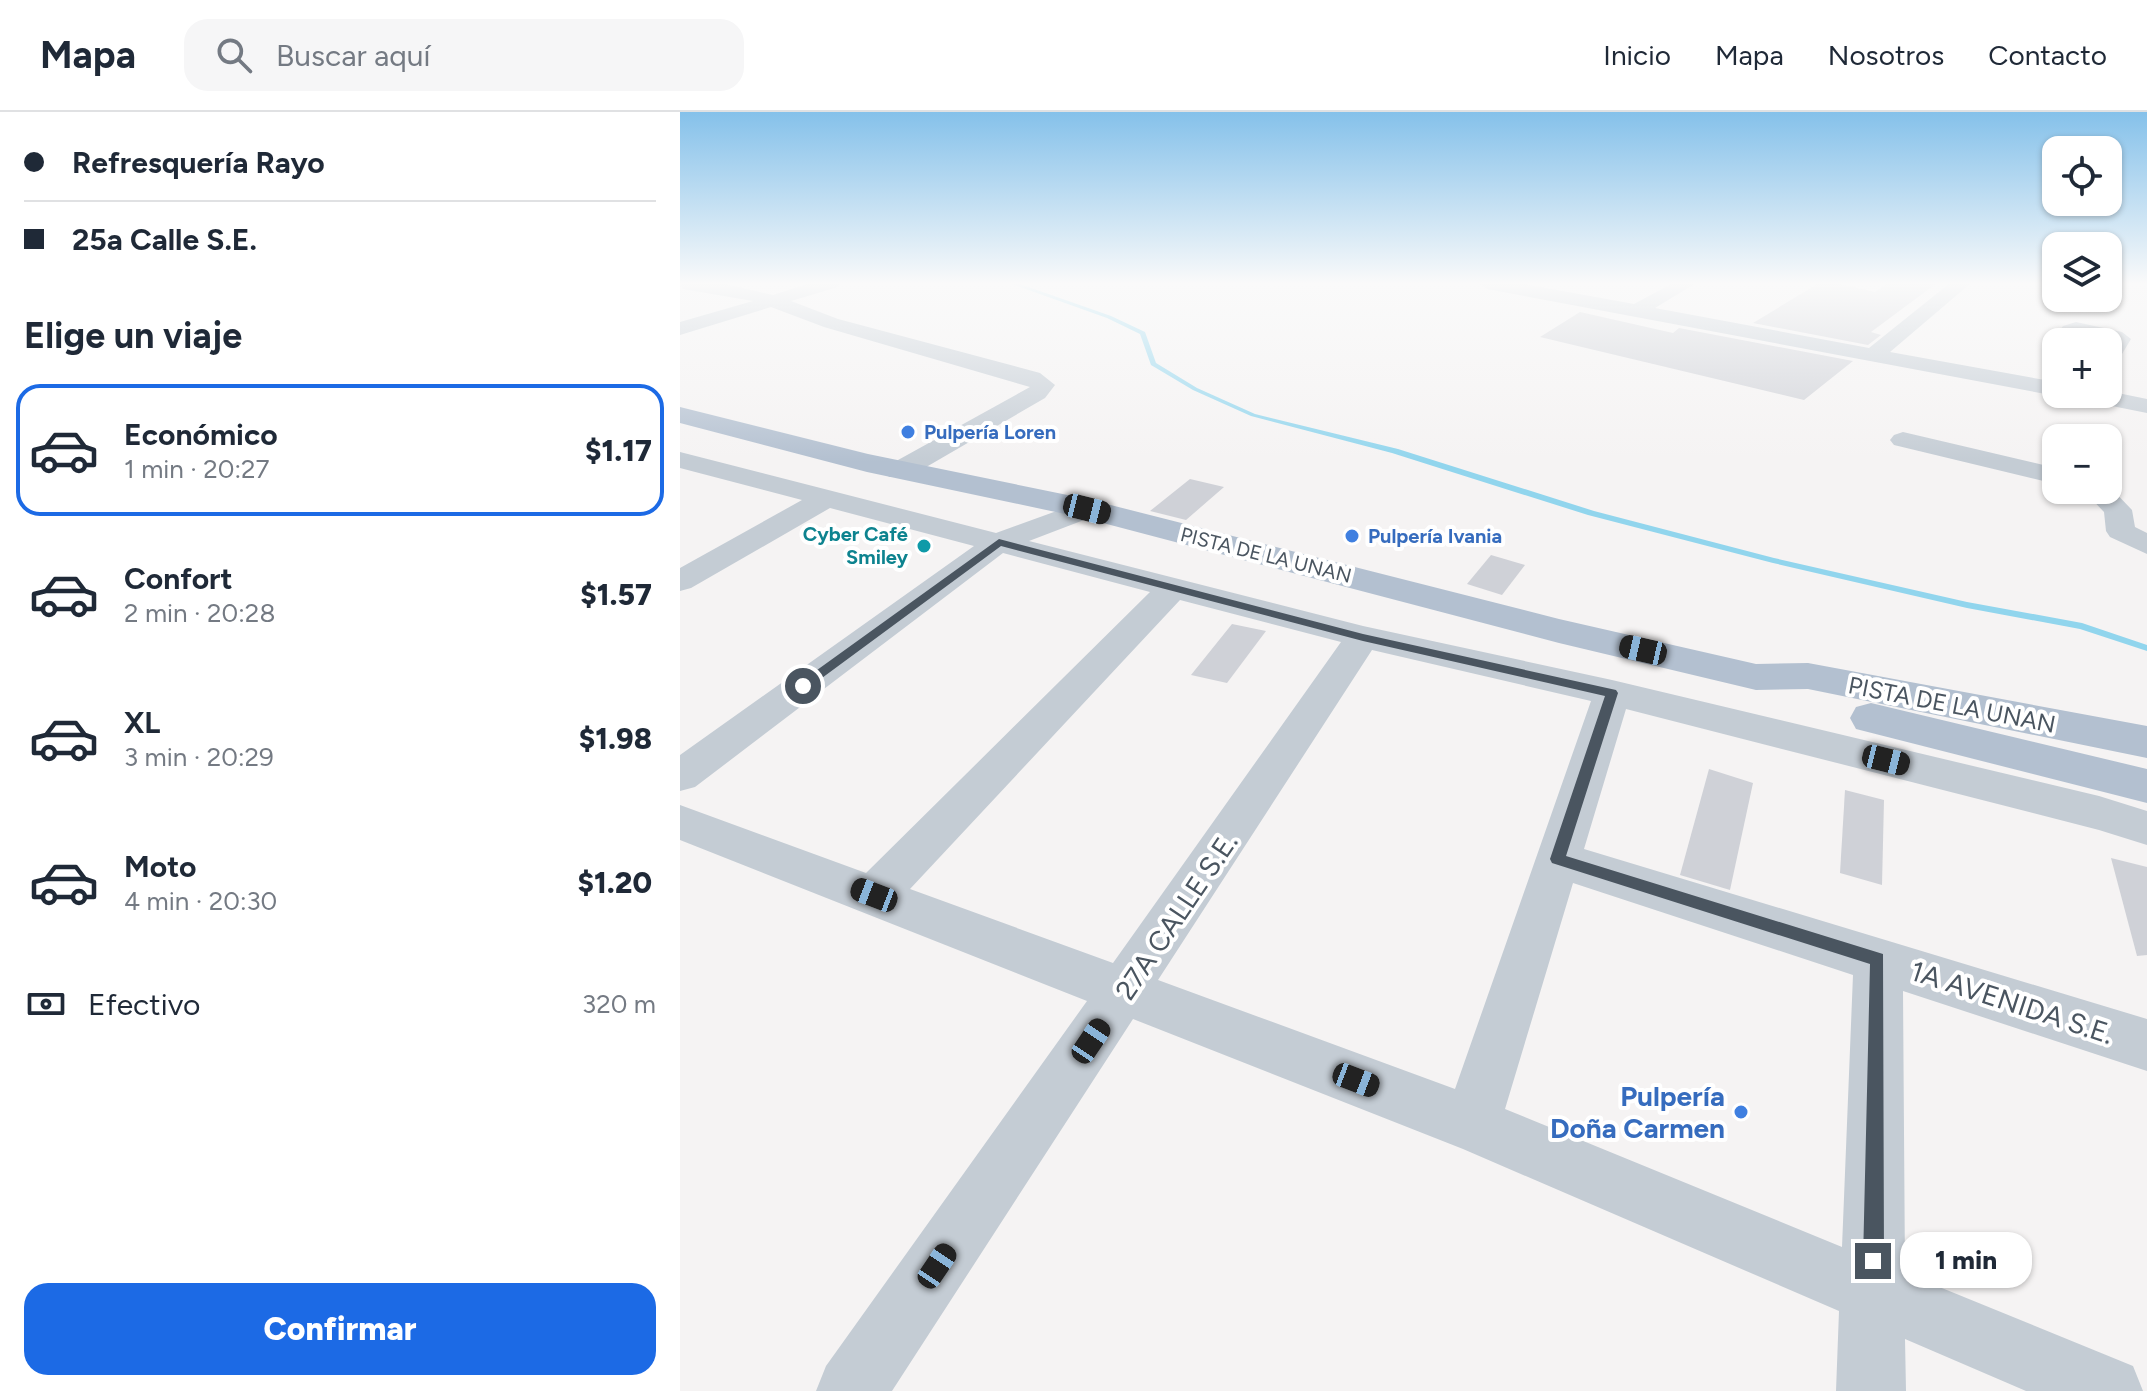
<!DOCTYPE html>
<html lang="es">
<meta charset="utf-8">
<style>
body{margin:0;font-family:Figtree,sans-serif;background:#f6f6f7;color:#1f2937;height:100vh;display:flex;flex-direction:column;font-size:30px;white-space:nowrap}
*{box-sizing:border-box;margin:0}
p{font-size:26px;color:#747a83}
.icon{flex:none;width:44px;height:44px;fill:none;stroke:currentColor;stroke-width:2;stroke-linecap:round;stroke-linejoin:round}
.map{position:relative;flex:1;overflow:hidden}
.side{display:flex;flex-direction:column;background:#fff;width:680px}
.side>*{flex:none}
.hud{display:grid;align-content:center;height:176px;padding:0 24px;background:#fff}
.controls{position:absolute;left:1362px;top:24px;display:grid;gap:16px}
.controls a{display:grid;place-items:center;width:80px;height:80px;border-radius:16px;background:#fff;box-shadow:0 2px 6px #0004;font-size:40px}
.end{position:absolute;width:36px;height:36px;margin:-18px;border:10px solid #4a5560;background:#fff;box-shadow:0 0 0 4px #fff}
.from{border-radius:50%}
.bubble{position:absolute;height:56px;border-radius:24px;background:#fff;box-shadow:0 2px 6px #0004;font-size:26px;font-weight:800;line-height:56px;text-align:center}
.car{position:absolute;width:24px;height:48px;margin:-24px -12px;border-radius:10px;box-shadow:0 0 6px 2px #0007;background:linear-gradient(#222 24%,#8ab4d8 0 40%,#222 0 76%,#8ab4d8 0 86%,#222 0)}
.hud b{display:flex;align-items:center;gap:28px;height:76px;font-size:30px}
.hud b+b{border-top:2px solid #e0e1e3}
.hud i{width:20px;height:20px;background:#1f2937}
ul{padding:0;list-style:none}
li{display:flex;align-items:center;gap:24px;height:132px;margin:0 16px 12px;padding:0 8px;border:4px solid transparent;border-radius:24px}
li div{flex:1}
li b{display:block;font-size:30px}
li em{font-style:normal;font-weight:800}
li.on{border-color:#1c6ae5}
li>.icon{width:72px;height:72px;stroke-width:1.5}
h2{padding:0 24px;font-size:36px;line-height:96px}
.pay{display:flex;align-items:center;gap:20px;height:88px;padding:0 24px;font-size:30px}
.pay p{margin-inline-start:auto}
.cta{display:flex;gap:16px;margin-top:auto;padding:16px 24px}
.cta a{flex:1;height:92px;border-radius:24px;background:#1c6ae5;color:#fff;font-size:32px;font-weight:800;line-height:92px;text-align:center}
header{display:flex;align-items:center;gap:48px;box-sizing:border-box;height:112px;padding:0 40px;background:#fff;border-bottom:2px solid #e0e1e3}
header strong{font-size:38px}
nav{display:flex;gap:44px;margin-inline-start:auto;font-size:28px}
.search{width:560px;height:72px;background:#f6f6f7;display:flex;align-items:center;gap:20px;box-sizing:border-box;padding:0 28px;border-radius:24px;color:#747a83;font-size:30px}
main{display:flex;flex:1;min-height:0}
.map>svg:first-child{display:block}
.lines{fill:none;stroke-linecap:round;stroke-linejoin:round}
.stream{fill:#91d5ed;fill-rule:evenodd}
.building{fill:#cfd1d7}
.minor{fill:#c4ccd4;fill-rule:evenodd}
.major{fill:#b3c0d0;fill-rule:evenodd}
.route{fill:#4a5560}
.shop-dot{fill:#3f7fe0;stroke:#fff;stroke-width:3}
.culture-dot{fill:#0f9aa8;stroke:#fff;stroke-width:3}
.labels{text-anchor:middle;stroke-width:8;stroke-linejoin:round;paint-order:stroke}
.far-shop-label{font-size:20px;font-weight:bold;fill:#366cbe;stroke:#fff;text-anchor:start}
.far-culture-label{font-size:20px;font-weight:bold;fill:#0d838f;stroke:#fff;text-anchor:end}
.far-street-label{font-size:20px;fill:#4a5560;stroke:#fff}
.street-label{font-size:24px;fill:#4a5560;stroke:#fff}
.near-street-label{font-size:28px;fill:#4a5560;stroke:#fff}
.near-shop-label{font-size:28px;font-weight:bold;fill:#366cbe;stroke:#fff;text-anchor:end}
</style>
<header>
<strong>Mapa</strong>
<div class="search"><svg class="icon" aria-label="search" viewBox="0 0 24 24"><circle cx="10" cy="10" r="6"/><path d="M15 15l6 6"/></svg>Buscar aquí</div>
<nav><a>Inicio</a><a>Mapa</a><a>Nosotros</a><a>Contacto</a></nav>
</header>
<main>
<section class="side">
<div class="hud">
<b><i class="from"></i>Refresquería Rayo</b>
<b><i></i>25a Calle S.E.</b>
</div>
<h2>Elige un viaje</h2>
<ul>
<li class="on"><svg class="icon" aria-label="car" viewBox="0 0 24 24"><path d="M5 17H2v-5l4-1 3-4h7l3 4 3 1v5h-3M9 17h6M6 11h13"/><circle cx="7" cy="17" r="2"/><circle cx="17" cy="17" r="2"/></svg><div><b>Económico</b><p>1 min · 20:27</p></div><em>$1.17</em></li>
<li><svg class="icon" aria-label="car" viewBox="0 0 24 24"><path d="M5 17H2v-5l4-1 3-4h7l3 4 3 1v5h-3M9 17h6M6 11h13"/><circle cx="7" cy="17" r="2"/><circle cx="17" cy="17" r="2"/></svg><div><b>Confort</b><p>2 min · 20:28</p></div><em>$1.57</em></li>
<li><svg class="icon" aria-label="car" viewBox="0 0 24 24"><path d="M5 17H2v-5l4-1 3-4h7l3 4 3 1v5h-3M9 17h6M6 11h13"/><circle cx="7" cy="17" r="2"/><circle cx="17" cy="17" r="2"/></svg><div><b>XL</b><p>3 min · 20:29</p></div><em>$1.98</em></li>
<li><svg class="icon" aria-label="car" viewBox="0 0 24 24"><path d="M5 17H2v-5l4-1 3-4h7l3 4 3 1v5h-3M9 17h6M6 11h13"/><circle cx="7" cy="17" r="2"/><circle cx="17" cy="17" r="2"/></svg><div><b>Moto</b><p>4 min · 20:30</p></div><em>$1.20</em></li>
</ul>
<div class="pay"><svg class="icon" aria-label="cash" viewBox="0 0 24 24"><path d="M3 7h18v10H3z"/><circle cx="12" cy="12" r="2"/></svg>Efectivo<p>320 m</p></div>
<div class="cta"><a>Confirmar</a></div>
</section>
<div class="map">
<svg width="1467" height="1279" viewBox="0 0 1467 1279">
<rect width="100%" height="100%" fill="#f5f3f3"/>
<g class="lines">
<polygon class="stream" points="329,171 337,171 431,204 465,220 476,251 517,276 575,302 718,337 914,399 1094,446 1287,490 1402,511 1467,533 1467,539 1400,517 1287,496 1093,451 908,403 712,341 571,304 513,278 471,253 460,222 427,206"/>
</g>
<g class="building">
<polygon points="1139,171 1156,171 1195,180 1208,171 1257,171 1191,220 1201,223 1188,233 1073,211"/>
<polygon points="900,200 993,221 999,216 1173,249 1124,288 860,225"/>
<polygon points="510,367 544,375 506,408 470,399"/>
<polygon points="811,443 845,453 822,483 787,472"/>
<polygon points="552,512 586,519 547,571 511,563"/>
<polygon points="1029,657 1073,671 1050,778 1000,763"/>
<polygon points="1165,678 1204,688 1202,773 1160,761"/>
<polygon points="1431,746 1467,755 1467,843 1457,844"/>
</g>
<g class="lines">
<g class="minor">
<polygon points="0,171 41,171 93,183 130,171 160,171 158,175 111,189 158,207 360,261 375,273 365,286 229,365 209,365 205,359 209,353 350,275 144,215 91,195 0,223 0,210 73,189 3,177"/>
<polygon points="798,171 839,171 954,192 993,171 1016,171 975,196 1189,236 1270,171 1291,171 1210,240 1376,270 1376,282 1384,282 1376,284 807,177"/>
<polygon points="1396,210 1442,220 1451,227 1436,252 1428,254 1429,229 1398,223 1394,230 1376,230 1376,234 1372,230 1383,214"/>
<polygon points="1428,279 1467,287 1467,301 1397,287 1393,282 1428,282"/>
<polygon points="1223,320 1376,356 1376,372 1214,333 1210,328 1214,323"/>
<path d="M0,340L316,421L407,388L417,391L421,397L417,403L349,429L683,514L932,568L1419,684L1467,699V733L1419,718L946,597L904,737L1467,907V959L1223,879L1225,1161L1453,1254L1463,1279H1346L1225,1227L1226,1279H1156L1159,1199L783,1037L453,907L212,1279H136L146,1254L407,889L0,728V693L186,761L470,480L323,441L15,675L0,679V643L294,434L150,396L11,476L0,479V456L122,388L0,356ZM500,488L661,530L433,851L230,777ZM692,538L911,589L775,977L478,868ZM893,771L1173,863L1162,1135L825,997Z"/>
<polygon points="1428,373 1452,398 1455,415 1467,421 1467,442 1430,425 1426,419 1424,400 1403,378 1428,378"/>
</g>
<g class="major">
<polygon points="0,295 188,342 407,387 879,507 1076,552 1128,551 1467,614 1467,646 1128,577 1076,578 879,531 404,406 187,360 0,311"/>
<polygon points="1191,591 1467,657 1467,691 1176,617 1170,606 1176,595"/>
</g>
</g>
<linearGradient id="sky" x2="0" y2="1"><stop stop-color="#85c1ea"/><stop offset="0.49" stop-color="#fafafa"/><stop offset="1" stop-color="#fafafa" stop-opacity="0"/></linearGradient>
<rect width="1467" height="350" fill="url(#sky)"/>
<polygon class="route" points="319,427 683,522 936,578 938,581 886,744 1203,842 1204,1149 1200,1156 1193,1159 1186,1156 1183,1149 1190,852 872,751 870,747 925,584 683,529 321,434 127,577 119,577 119,571"/>
<g class="shop-dot">
<circle cx="228" cy="320" r="8"/>
<circle cx="672" cy="424" r="8"/>
<circle cx="1061" cy="1000" r="8"/>
</g>
<circle class="culture-dot" cx="244" cy="434" r="8"/>
<g class="labels">
<g class="far-shop-label">
<text x="244" y="327">Pulpería Loren</text>
<text x="688" y="431">Pulpería Ivania</text>
</g>
<g class="far-culture-label">
<text x="228" y="429">Cyber Café<tspan x="228" dy="23">Smiley</tspan></text>
</g>
<g class="far-street-label">
<text transform="translate(586 443) rotate(14)" y="7">PISTA DE LA UNAN</text>
</g>
<g class="street-label">
<text transform="translate(1272 593) rotate(11)" y="8">PISTA DE LA UNAN</text>
</g>
<g class="near-street-label">
<text transform="translate(496 804) rotate(-56)" y="10">27A CALLE S.E.</text>
<text transform="translate(1332 890) rotate(18)" y="10">1A AVENIDA S.E.</text>
</g>
<g class="near-shop-label">
<text x="1045" y="994">Pulpería<tspan x="1045" dy="32">Doña Carmen</tspan></text>
</g>
</g>
</svg>
<div class="controls">
<a><svg class="icon" aria-label="locate" viewBox="0 0 24 24"><circle cx="12" cy="12" r="6"/><path d="M12 2v4M12 18v4M2 12h4M18 12h4"/></svg></a>
<a><svg class="icon" aria-label="layers" viewBox="0 0 24 24"><path d="M12 4l9 5-9 5-9-5zM3 14l9 5 9-5"/></svg></a>
<a>+</a>
<a>−</a>
</div>
<i class="end from" style="left:123px;top:574px"></i>
<i class="end" style="left:1193px;top:1149px"></i>
<div class="bubble" style="left:1220px;top:1120px;width:132px">1 min</div>
<i class="car" style="left:407px;top:397px;rotate:104deg"></i>
<i class="car" style="left:963px;top:538px;rotate:283deg"></i>
<i class="car" style="left:1206px;top:648px;rotate:104deg"></i>
<i class="car" style="left:194px;top:783px;rotate:291deg"></i>
<i class="car" style="left:411px;top:929px;rotate:34deg"></i>
<i class="car" style="left:676px;top:968px;rotate:111deg"></i>
<i class="car" style="left:257px;top:1154px;rotate:34deg"></i>
</div>
</main>
